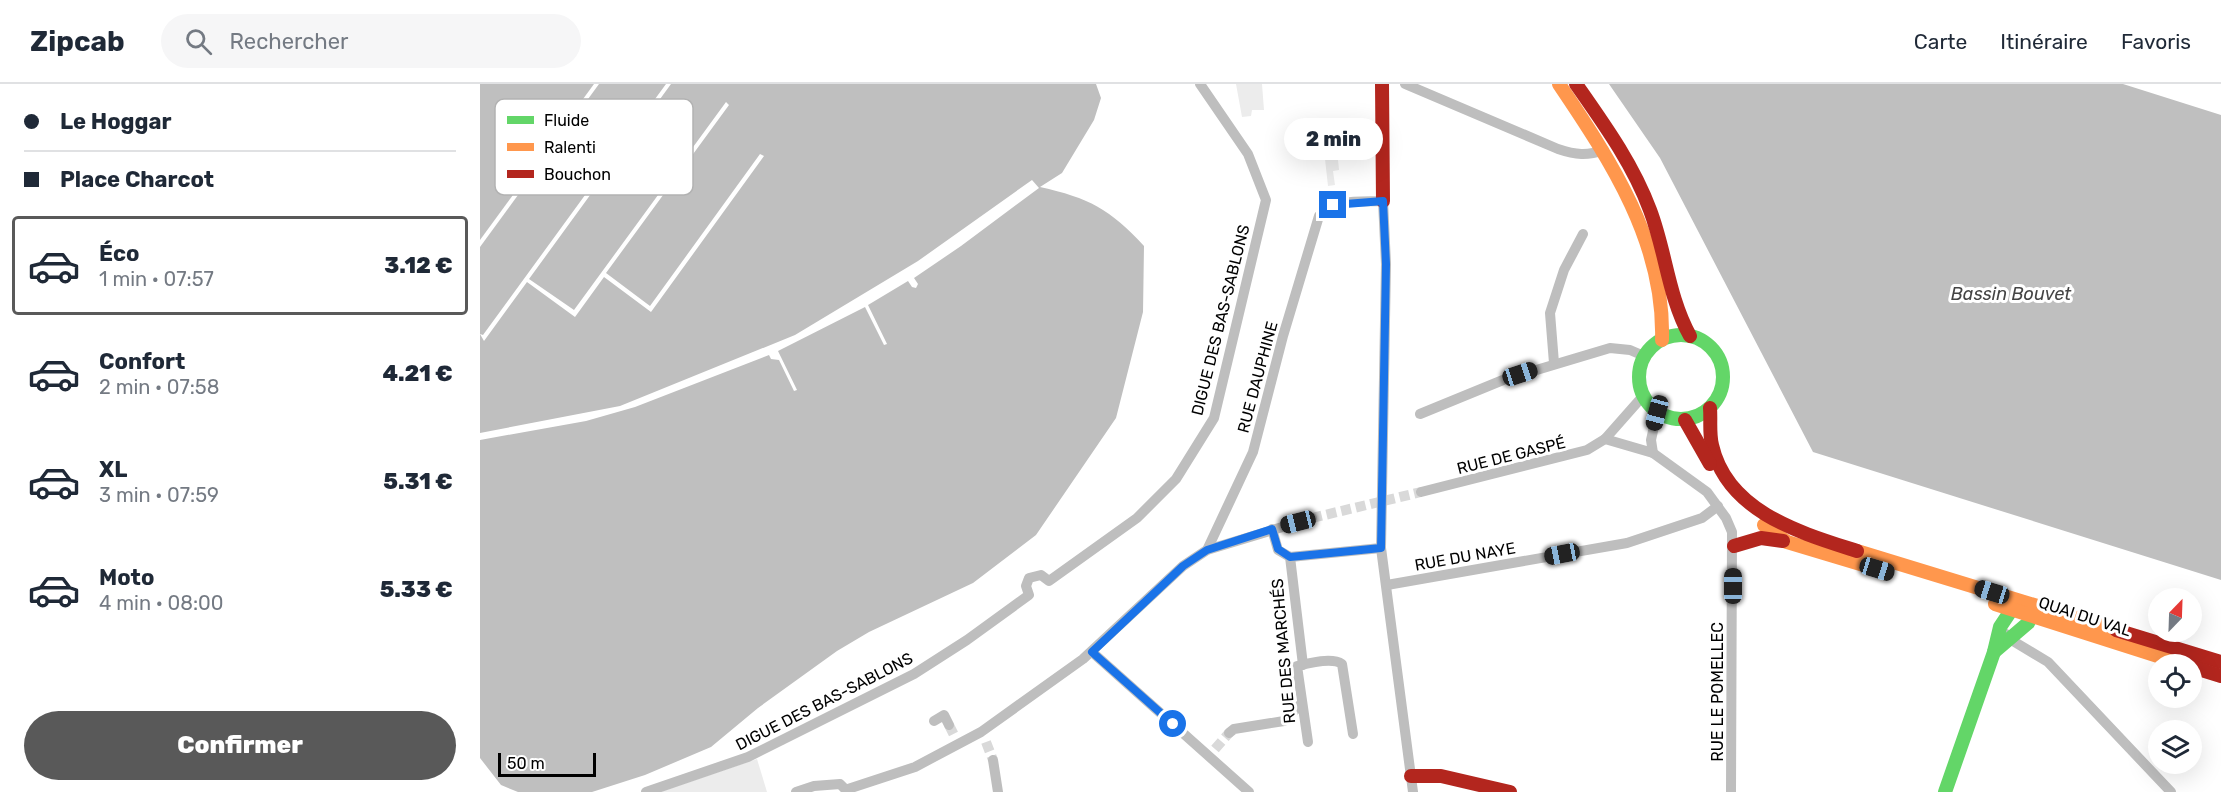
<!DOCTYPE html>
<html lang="fr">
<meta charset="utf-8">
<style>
body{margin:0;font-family:Rubik,sans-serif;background:#f6f6f7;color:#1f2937;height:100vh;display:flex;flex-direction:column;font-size:22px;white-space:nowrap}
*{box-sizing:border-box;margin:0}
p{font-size:20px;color:#747a83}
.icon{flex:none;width:33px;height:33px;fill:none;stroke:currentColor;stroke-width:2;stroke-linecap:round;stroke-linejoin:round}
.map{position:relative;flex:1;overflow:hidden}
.details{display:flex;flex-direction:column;background:#fff;width:480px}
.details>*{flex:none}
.guide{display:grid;align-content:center;height:132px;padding:0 24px;background:#fff}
.needle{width:39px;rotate:23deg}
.tools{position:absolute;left:1668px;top:504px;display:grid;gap:12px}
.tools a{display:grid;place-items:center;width:54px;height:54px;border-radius:50%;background:#fff;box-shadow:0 6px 24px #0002;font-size:30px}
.scale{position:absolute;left:18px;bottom:15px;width:98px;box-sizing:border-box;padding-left:6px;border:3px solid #000;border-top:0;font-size:16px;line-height:21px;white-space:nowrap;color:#000;-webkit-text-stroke:4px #fff;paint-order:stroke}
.end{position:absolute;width:27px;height:27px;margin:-14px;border:8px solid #1a73e8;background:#fff;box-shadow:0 0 0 3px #fff}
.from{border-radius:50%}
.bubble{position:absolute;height:42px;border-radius:21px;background:#fff;box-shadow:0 6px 24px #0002;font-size:20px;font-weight:800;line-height:42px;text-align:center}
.car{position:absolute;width:18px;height:36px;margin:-18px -9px;border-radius:8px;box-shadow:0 0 4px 2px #0007;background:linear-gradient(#222 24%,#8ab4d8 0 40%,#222 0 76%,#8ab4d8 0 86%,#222 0)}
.guide b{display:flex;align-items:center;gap:21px;height:57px;font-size:22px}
.guide b+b{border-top:2px solid #e0e1e3}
.guide i{width:15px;height:15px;background:#1f2937}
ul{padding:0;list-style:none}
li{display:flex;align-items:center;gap:18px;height:99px;margin:0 12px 9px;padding:0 12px;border:3px solid transparent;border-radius:6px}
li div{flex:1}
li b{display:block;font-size:22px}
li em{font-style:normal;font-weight:800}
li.current{border-color:#595959}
li>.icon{width:54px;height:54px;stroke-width:1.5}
.action{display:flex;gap:12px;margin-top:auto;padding:12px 24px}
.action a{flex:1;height:69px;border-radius:36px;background:#595959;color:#fff;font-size:24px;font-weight:800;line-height:69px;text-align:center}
header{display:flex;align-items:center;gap:36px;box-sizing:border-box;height:84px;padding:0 30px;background:#fff;border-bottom:2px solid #e0e1e3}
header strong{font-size:28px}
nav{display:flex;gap:33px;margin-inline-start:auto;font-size:21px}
.search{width:420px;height:54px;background:#f6f6f7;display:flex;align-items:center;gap:15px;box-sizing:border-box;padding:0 21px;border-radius:33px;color:#747a83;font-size:22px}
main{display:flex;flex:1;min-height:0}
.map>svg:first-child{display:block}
.green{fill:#ececec}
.water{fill:#bfbfbf}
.pier{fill:#fff}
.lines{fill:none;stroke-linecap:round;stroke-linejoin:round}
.street-tunnel{stroke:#d9d9d9;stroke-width:10;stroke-dasharray:10 5;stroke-linecap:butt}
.street{stroke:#bebebe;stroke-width:10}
.fast{stroke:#63d668;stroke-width:14}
.slow{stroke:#ff974d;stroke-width:14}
.jam{stroke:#b3261e;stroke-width:14}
.route{stroke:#1a73e8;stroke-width:8}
.labels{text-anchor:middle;stroke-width:6;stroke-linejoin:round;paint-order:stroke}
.street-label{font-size:16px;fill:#000;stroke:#fff}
.water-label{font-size:18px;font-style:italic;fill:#444;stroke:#fff}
.key{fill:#fff;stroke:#b2b2b2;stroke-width:1.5}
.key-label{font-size:16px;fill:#000}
</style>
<header>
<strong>Zipcab</strong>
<div class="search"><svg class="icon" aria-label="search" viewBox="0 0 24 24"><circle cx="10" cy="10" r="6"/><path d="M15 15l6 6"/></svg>Rechercher</div>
<nav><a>Carte</a><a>Itinéraire</a><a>Favoris</a></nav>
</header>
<main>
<section class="details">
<div class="guide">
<b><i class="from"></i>Le Hoggar</b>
<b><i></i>Place Charcot</b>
</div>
<ul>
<li class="current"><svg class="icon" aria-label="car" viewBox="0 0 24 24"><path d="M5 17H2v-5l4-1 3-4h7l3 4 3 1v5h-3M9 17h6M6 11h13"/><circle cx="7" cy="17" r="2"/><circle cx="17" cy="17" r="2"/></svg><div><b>Éco</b><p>1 min · 07:57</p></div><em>3.12 €</em></li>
<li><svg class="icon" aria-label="car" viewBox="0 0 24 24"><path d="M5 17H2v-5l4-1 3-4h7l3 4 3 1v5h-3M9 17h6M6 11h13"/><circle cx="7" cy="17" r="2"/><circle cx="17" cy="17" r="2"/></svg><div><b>Confort</b><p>2 min · 07:58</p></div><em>4.21 €</em></li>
<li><svg class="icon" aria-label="car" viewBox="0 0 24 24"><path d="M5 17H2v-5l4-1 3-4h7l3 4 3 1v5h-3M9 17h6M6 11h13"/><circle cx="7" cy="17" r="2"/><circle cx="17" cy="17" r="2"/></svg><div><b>XL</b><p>3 min · 07:59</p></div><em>5.31 €</em></li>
<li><svg class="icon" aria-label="car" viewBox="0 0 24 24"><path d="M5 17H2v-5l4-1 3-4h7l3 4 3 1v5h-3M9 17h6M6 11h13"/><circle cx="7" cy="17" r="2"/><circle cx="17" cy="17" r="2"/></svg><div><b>Moto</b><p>4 min · 08:00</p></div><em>5.33 €</em></li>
</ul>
<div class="action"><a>Confirmer</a></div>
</section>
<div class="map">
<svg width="1741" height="708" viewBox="0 0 1741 708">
<rect width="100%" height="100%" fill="#fff"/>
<g class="green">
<polygon points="756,0 782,0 784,26 772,26 771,32 762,33"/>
<polygon points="856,56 859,86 853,87 855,101 848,102 844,66 851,57"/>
<polygon points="277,675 287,708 180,708"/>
</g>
<g class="water">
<path d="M0,0H616L621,14L614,36L582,89L560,103C609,114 630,125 664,162L663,228L636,334L556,451L493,499L389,548L357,567L278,624L231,663L165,691L112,708H38L21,701L0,674V356L106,337L155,323L289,271L291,275L299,276L314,307L317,306L298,267L385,223L404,261L407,260L388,221L428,197L432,203L436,204L438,200L434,194L481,162L559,104L552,96L438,177L315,251L140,322L0,349Z"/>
<polygon points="1129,0 1643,0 1741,31 1741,496 1333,368 1180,74"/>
</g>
<g class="pier">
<polygon points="114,0 119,0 0,163 0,156"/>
<polygon points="186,0 191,0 49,195 94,226 246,18 249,21 126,189 170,222 280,70 284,72 171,228 124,193 95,233 47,198 4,257 0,250 3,251"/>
</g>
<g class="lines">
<g class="street-tunnel">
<polyline points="832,434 941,408"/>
<polyline points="469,641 474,651"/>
<polyline points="506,658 513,676"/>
<polyline points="735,665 749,649"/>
</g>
<g class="street">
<path d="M925,0L1078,65C1096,71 1107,72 1124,66"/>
<polyline points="1074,279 1070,229 1084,186 1103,150"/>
<polyline points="1177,329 1171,356 1173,369 1227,408 1246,434 1252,448 1251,708"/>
<polyline points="940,330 1023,296 1130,264 1150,266 1164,272"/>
<polyline points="1125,355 1173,369"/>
<polyline points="941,408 1107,366 1125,355 1163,312"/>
<polyline points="792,445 798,466 810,473 901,464"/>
<path d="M727,466L773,368L803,252L839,132C852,114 883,118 903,117L906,180L901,464L933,708"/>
<polyline points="810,473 823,581"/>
<polyline points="907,501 1147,459 1222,434 1238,422"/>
<polyline points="1526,550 1533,557 1568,578 1691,708"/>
<polyline points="612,568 769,708"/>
<polyline points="454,637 464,631 469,641"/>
<polyline points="749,649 754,645 804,637 821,620"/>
<path d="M828,658L817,582C829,579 852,573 862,580L873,650"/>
<polyline points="513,676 518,708"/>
<polyline points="368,705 435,683 501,648 603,575 703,482 727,466 832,434"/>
<polyline points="166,708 268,673 434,590 487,556 549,511 546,502 549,494 561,491 569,497 657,434 696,395 734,334 786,116 768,70 720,0"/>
<polyline points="316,708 334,702 360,700 368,708"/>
</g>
<g class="fast">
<circle cx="1201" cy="293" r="42"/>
<polyline points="1514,568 1548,539 1551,533"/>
<polyline points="1465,708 1514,568 1520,543 1532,525"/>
</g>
<g class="slow">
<path d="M1079,0C1131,77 1185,159 1182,256"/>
<polyline points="1284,441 1307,458 1387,482"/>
<polyline points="1377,467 1636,546"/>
<polyline points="1515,520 1703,580"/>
</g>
<g class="jam">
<polyline points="902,0 903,117"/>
<path d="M1096,0C1124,40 1153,80 1170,126C1186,168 1188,212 1210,252"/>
<path d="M1230,324C1231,336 1229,349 1232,361C1247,428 1321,449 1377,467"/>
<polyline points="1205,336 1230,380"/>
<polyline points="1254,462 1281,454 1303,457"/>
<polyline points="1636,546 1741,578"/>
<polyline points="1712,583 1741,592"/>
<polyline points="931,692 961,692 1030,708"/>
</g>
</g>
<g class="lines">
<polyline class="route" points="693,640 612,568 703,482 727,466 792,445 798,465 810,473 901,464 906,180 903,117 853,121"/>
</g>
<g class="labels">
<g class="street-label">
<text transform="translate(740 236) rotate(-76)" y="6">DIGUE DES BAS-SABLONS</text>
<text transform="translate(777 293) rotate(-75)" y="6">RUE DAUPHINE</text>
<text transform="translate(1031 371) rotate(-14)" y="6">RUE DE GASPÉ</text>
<text transform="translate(985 472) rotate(-10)" y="6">RUE DU NAYE</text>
<text transform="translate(1605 532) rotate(18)" y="6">QUAI DU VAL</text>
<text transform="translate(803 567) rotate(-95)" y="6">RUE DES MARCHÉS</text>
<text transform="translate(1237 608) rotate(-90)" y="6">RUE LE POMELLEC</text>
<text transform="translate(344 617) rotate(-27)" y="6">DIGUE DES BAS-SABLONS</text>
</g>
<g class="water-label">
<text x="1531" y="216">Bassin Bouvet</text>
</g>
</g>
<rect x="15" y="15" width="198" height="96" rx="9" class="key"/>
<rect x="27" y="32" width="27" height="8" fill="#63d668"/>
<rect x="27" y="59" width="27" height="8" fill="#ff974d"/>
<rect x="27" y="86" width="27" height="8" fill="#b3261e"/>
<g class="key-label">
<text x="64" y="42">Fluide</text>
<text x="64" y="69">Ralenti</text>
<text x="64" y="96">Bouchon</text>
</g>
</svg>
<div class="tools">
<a><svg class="needle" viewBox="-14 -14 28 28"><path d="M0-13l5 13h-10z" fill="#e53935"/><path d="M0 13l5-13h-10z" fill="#747a83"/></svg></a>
<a><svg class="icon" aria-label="locate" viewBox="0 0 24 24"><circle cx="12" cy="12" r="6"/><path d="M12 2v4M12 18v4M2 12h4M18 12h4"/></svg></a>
<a><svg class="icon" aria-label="layers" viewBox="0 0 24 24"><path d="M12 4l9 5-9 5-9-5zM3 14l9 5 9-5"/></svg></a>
</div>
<div class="scale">50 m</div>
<i class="end from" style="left:693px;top:640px"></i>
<i class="end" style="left:853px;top:121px"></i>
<div class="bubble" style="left:804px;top:34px;width:99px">2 min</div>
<i class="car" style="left:1040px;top:290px;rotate:72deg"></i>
<i class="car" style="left:1177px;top:329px;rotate:195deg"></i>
<i class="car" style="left:818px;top:438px;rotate:256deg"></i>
<i class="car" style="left:1082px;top:470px;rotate:259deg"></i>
<i class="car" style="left:1397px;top:485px;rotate:107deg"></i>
<i class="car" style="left:1253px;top:502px;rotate:0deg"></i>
<i class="car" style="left:1512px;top:508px;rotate:287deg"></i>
</div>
</main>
